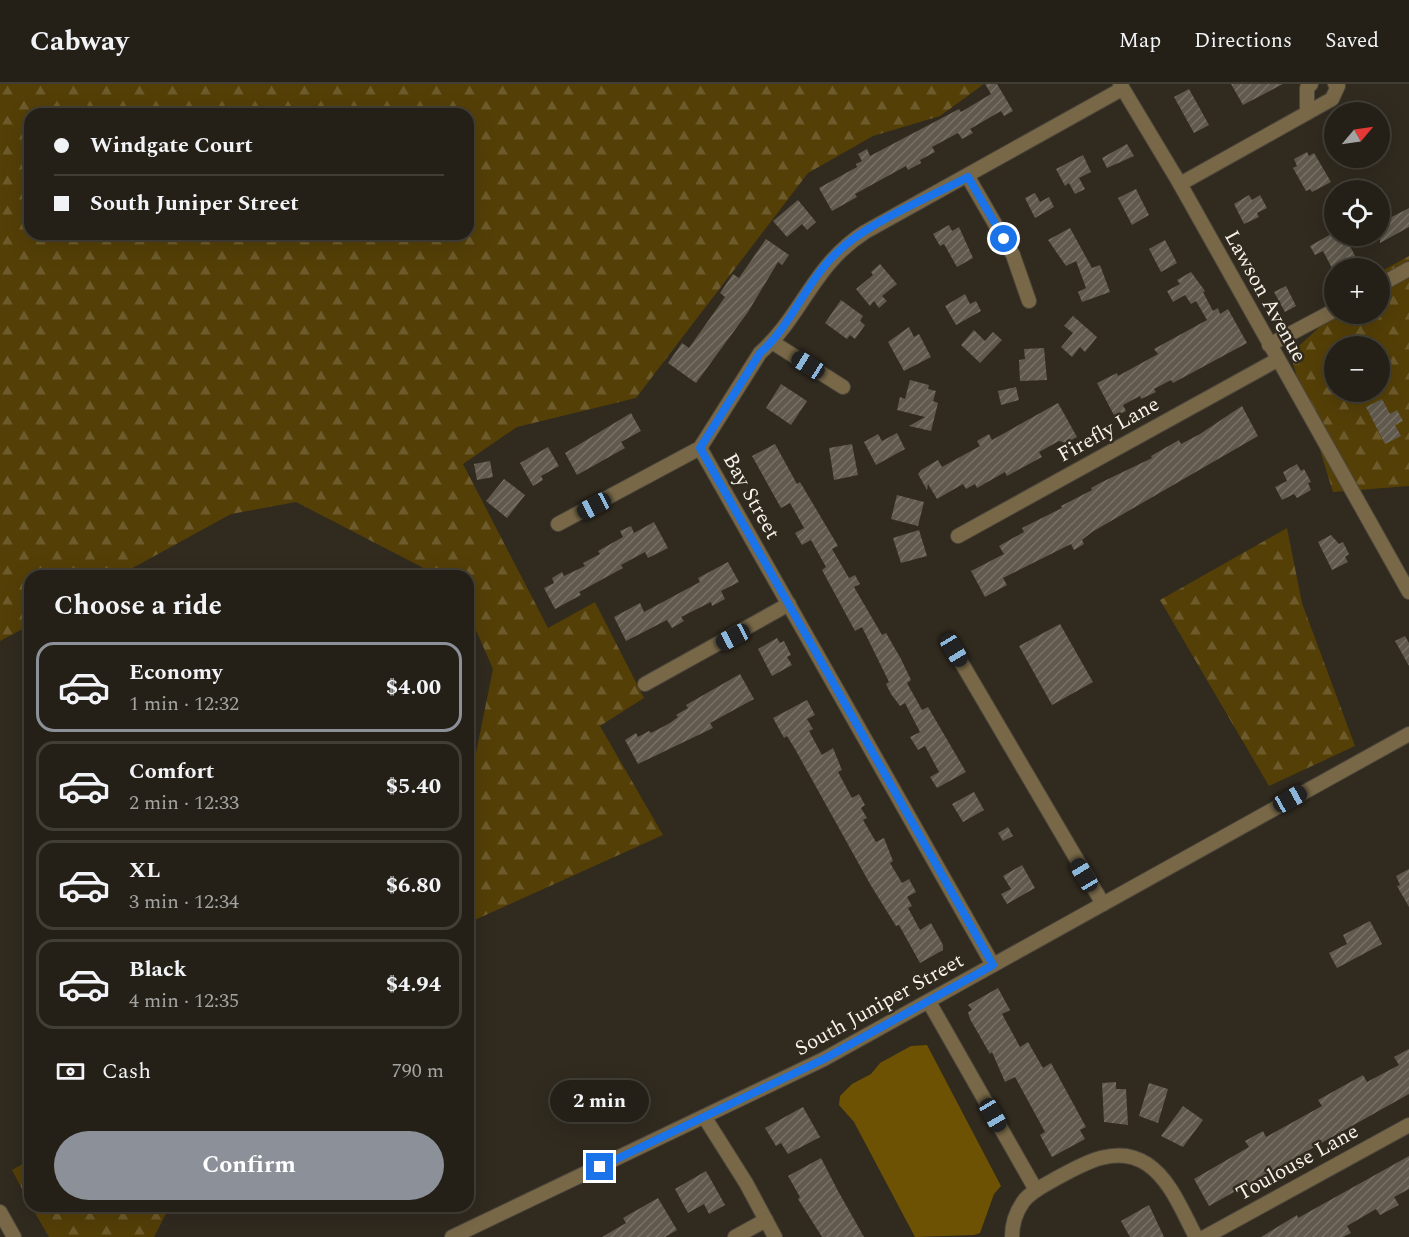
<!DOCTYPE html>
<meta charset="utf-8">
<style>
body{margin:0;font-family:Spectral,serif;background:#2c2820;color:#f1f3f6;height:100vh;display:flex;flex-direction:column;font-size:22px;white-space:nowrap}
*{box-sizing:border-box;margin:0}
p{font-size:20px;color:#a3a3a1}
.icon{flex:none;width:33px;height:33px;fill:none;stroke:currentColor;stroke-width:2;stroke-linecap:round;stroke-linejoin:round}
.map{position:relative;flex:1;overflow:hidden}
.panel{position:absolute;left:24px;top:486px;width:450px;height:642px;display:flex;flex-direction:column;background:#242017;border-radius:18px;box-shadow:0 6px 24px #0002,0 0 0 2px #413e36}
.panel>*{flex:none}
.banner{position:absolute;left:24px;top:24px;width:450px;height:132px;border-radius:18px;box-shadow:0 6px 24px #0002,0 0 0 2px #413e36;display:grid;align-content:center;height:132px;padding:0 30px;background:#242017}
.needle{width:39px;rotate:61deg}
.tools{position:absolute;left:1324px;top:18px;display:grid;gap:12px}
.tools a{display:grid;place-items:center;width:66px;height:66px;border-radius:50%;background:#242017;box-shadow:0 6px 24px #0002,0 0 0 2px #413e36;font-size:30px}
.end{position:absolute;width:27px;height:27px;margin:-14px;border:8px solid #1a73e8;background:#fff;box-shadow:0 0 0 3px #fff}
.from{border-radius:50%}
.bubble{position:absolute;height:42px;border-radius:21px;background:#242017;box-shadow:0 6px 24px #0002,0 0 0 2px #413e36;font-size:20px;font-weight:700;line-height:42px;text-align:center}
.car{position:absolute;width:18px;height:36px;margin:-18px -9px;border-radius:8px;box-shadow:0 0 4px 2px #0007;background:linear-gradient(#222 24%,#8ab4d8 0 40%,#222 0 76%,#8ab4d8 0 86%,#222 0)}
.banner b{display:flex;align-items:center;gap:21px;height:57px;font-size:22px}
.banner b+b{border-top:2px solid #413e36}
.banner i{width:15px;height:15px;background:#f1f3f6}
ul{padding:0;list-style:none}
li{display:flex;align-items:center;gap:18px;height:90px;margin:0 12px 9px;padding:0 18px;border:3px solid #413e36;border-radius:18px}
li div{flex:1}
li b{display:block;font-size:22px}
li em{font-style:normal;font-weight:700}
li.selected{border-color:#8c9099}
li>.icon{width:54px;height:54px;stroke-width:1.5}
h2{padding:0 30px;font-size:27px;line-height:72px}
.pay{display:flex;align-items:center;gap:15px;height:66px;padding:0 30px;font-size:22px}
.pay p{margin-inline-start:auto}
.action{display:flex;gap:12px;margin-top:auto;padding:12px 30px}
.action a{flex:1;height:69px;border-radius:36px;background:#8c9099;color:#fff;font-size:24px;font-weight:700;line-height:69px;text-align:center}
header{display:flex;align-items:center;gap:36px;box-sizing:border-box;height:84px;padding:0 30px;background:#242017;border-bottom:2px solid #413e36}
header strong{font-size:28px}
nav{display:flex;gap:33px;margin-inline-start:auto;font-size:21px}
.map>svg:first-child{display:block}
.forest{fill:url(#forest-firs);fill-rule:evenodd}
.water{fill:#6e5203}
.building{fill:url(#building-hatch)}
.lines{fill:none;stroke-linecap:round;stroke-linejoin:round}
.minor-casing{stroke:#4c463c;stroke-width:16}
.minor{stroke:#786847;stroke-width:14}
.route{stroke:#1a73e8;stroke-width:8}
.labels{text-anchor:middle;stroke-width:5;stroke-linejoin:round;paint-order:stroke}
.street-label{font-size:21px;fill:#f6f2eb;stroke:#302a1f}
</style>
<header>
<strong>Cabway</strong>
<nav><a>Map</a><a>Directions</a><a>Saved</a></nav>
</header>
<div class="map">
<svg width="1409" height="1153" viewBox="0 0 1409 1153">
<defs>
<pattern id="forest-firs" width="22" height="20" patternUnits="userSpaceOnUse" patternTransform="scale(1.5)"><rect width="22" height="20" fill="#543f07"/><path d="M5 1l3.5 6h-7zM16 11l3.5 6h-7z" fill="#6d5b2b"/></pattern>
<pattern id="building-hatch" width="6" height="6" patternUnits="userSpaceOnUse" patternTransform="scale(1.5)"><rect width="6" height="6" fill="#60594c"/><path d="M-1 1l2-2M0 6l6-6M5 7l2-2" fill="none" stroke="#777166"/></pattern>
</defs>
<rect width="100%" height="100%" fill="#302a1f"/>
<g class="forest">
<path d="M0,0H984L940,32L873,52L808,89L636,314L517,343L463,380L548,544L595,518L644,614L600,642L663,751L468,839V708L493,585L468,528V492H439L296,418L231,430L118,492H30V541L0,557ZM30,30H468V150H30Z"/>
<path d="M1409,172V402L1333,408L1290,270L1335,229L1380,230V188ZM1335,262H1380V308H1335Z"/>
<polygon points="1287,444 1302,519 1355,662 1269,702 1160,516"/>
<polygon points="30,1076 30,1120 12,1086"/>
<polygon points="31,1122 170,1122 154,1153 49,1153"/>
</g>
<polygon class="water" points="927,961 1001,1102 994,1110 980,1149 974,1151 915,1153 854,1038 839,1021 840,1012 852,1000 871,990 880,979 911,962"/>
<g class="building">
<polygon points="985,0 997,0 1013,27 1004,32 1001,27 970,45 973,49 962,55 958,49 932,63 935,68 920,76 921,79 908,86 906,82 855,110 857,113 832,127 819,104 857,83 856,80 862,77 858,70 867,65 870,72 959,25 961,28 991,10"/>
<polygon points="1231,0 1283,0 1243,21"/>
<polygon points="1189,5 1209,41 1194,49 1174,13"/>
<polygon points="1127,60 1134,72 1107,84 1102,74"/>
<polygon points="1307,68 1309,72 1314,69 1331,98 1312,108 1310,105 1306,107 1293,84 1297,82 1294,75"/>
<polygon points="1083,71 1091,88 1079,94 1085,105 1075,110 1069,99 1065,102 1056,85"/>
<polygon points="1136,105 1149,131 1132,141 1118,114"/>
<polygon points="1035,109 1040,118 1049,113 1054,123 1035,134 1025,114"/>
<polygon points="1249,111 1252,116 1260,111 1267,124 1257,129 1259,133 1244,140 1234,120"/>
<polygon points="798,116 816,138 807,146 802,140 787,153 773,137"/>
<polygon points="1409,124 1409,143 1380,159 1380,139"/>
<polygon points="949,141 952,147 959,143 973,174 957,183 944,160 940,162 933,150"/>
<polygon points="1070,144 1092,184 1100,181 1110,208 1082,218 1078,208 1086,204 1076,177 1066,182 1048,156"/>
<polygon points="1333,149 1345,152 1357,176 1341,184 1335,184 1334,188 1323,167 1315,171 1310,162"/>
<polygon points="766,155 789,171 782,181 778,178 748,228 696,299 668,279 682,259 689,264 725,213 720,209 733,190 739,194"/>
<polygon points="1165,156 1177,179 1161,188 1149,165"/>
<polygon points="880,180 897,200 882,212 887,217 879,224 874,217 870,222 856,205 873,191 871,188"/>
<polygon points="1191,188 1205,207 1203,208 1213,227 1218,224 1220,230 1228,225 1247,259 1173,299 1171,296 1154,305 1156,308 1141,315 1140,312 1123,321 1126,327 1115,333 1097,299 1117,289 1118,292 1158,270 1154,265 1207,236 1196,217 1191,220 1185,211 1173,218 1167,207 1180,200 1177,196"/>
<polygon points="1286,202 1296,222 1285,228 1274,208"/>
<polygon points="965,210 970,220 976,217 981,227 956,241 945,222"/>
<polygon points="841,216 863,232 860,237 865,241 855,255 850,251 847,255 825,239"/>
<polygon points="1073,232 1097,253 1085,268 1080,263 1072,273 1061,263 1073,249 1064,242"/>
<polygon points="909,243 914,253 919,250 931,273 904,287 888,258"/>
<polygon points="974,246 985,257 993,248 1002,256 980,279 961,261"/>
<polygon points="1044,264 1047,296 1020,297 1019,276 1025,275 1024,265"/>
<polygon points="910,296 929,301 928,305 936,307 933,317 938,319 931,347 909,342 925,333 897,326 900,313 905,315"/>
<polygon points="781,300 807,317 791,341 766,324"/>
<polygon points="1016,303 1019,316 1001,321 998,307"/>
<polygon points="1382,315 1390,330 1397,326 1403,337 1395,341 1401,352 1385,360 1366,323"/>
<polygon points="1058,319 1077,353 1066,359 1059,357 1039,368 1042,373 1007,392 1005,388 977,404 975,400 966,405 963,400 937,415 928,400 927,406 918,390 921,386 938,376 942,383 980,362 977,357 989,350 992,356"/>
<polygon points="1242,322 1258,352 1092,448 1082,456 1084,460 1074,466 1071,460 1003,494 1007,501 985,513 971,487 1004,470 999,462 1024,448 1022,444 1062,424 1061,422 1092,406 1091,404 1102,398 1152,374 1151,372 1179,356 1181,360 1200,350"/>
<polygon points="631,329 641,347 621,358 625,364 577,391 565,369"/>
<polygon points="897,349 905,365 876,381 864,358 878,350 882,357"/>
<polygon points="775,360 797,400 800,398 838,462 832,465 849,494 855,491 860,500 854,503 882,551 886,549 901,575 911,596 907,599 922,626 928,623 966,688 937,704 930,693 939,688 925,662 918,666 910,653 920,648 905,619 900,622 891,610 886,600 889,598 862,543 855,547 822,486 826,483 811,456 802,461 795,449 804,444 790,419 781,424 752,372"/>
<polygon points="852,360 858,391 834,396 829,364"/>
<polygon points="548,363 559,382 541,392 543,396 533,402 520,379"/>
<polygon points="490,377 493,393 477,396 474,380"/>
<polygon points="1297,380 1301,387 1304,385 1311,398 1308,399 1311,406 1297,414 1294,410 1282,416 1275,403 1287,397 1283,388"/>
<polygon points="504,395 525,411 507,434 486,417"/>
<polygon points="897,411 924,418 918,442 891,435"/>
<polygon points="654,438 668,464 648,474 645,468 621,481 623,484 579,508 581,511 555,525 544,504 554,499 552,494 562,488 564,492 585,482 583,479 600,470 598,467 623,453 620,447 631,442 634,449"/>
<polygon points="919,446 927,472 901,479 893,454"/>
<polygon points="1331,451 1339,460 1343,458 1349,470 1345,473 1348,478 1332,486 1318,458"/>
<polygon points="728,478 739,498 721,507 725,515 712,522 711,518 681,533 684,537 672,544 667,536 626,557 614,533 640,519 644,528 700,498 698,494"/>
<polygon points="1060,540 1093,598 1052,621 1019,562"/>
<polygon points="1405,552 1409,559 1409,582 1395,557"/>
<polygon points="777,554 780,559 784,557 791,571 787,573 792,581 772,592 758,565"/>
<polygon points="740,590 754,615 710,639 713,644 638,680 625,656 636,649 638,653 649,647 651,649 670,639 678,633 676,631 688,624 686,621"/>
<polygon points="807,616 815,631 807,635 813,645 809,647 822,671 833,664 842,686 838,688 852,714 859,710 865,721 861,724 867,734 863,736 876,758 884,754 893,777 890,779 902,799 909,795 916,808 907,813 912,822 908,824 920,846 931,839 943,861 943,866 920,879 899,841 896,842 870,800 795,665 787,652 784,654 773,634"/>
<polygon points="974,708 984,726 963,738 952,720"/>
<polygon points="1008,743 1013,752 1003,757 998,749"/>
<polygon points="1022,781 1035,804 1007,820 1001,810 1011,805 1003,792"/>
<polygon points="1409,785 1409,823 1397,802 1400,801 1396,792"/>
<polygon points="1370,837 1382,860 1337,884 1329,869 1347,860 1343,851"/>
<polygon points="998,904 1010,926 1002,930 1020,963 1028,958 1043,984 1051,979 1086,1043 1080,1046 1085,1055 1052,1073 1040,1051 1045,1048 1015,993 1005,998 992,968 990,970 970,935 968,928 972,926 968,921"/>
<polygon points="1409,965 1409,1010 1209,1122 1194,1095 1249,1063 1245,1057 1263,1047 1266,1053 1322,1022 1318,1016 1363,991 1367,998 1399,981 1394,973"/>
<polygon points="1116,998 1116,1005 1126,1005 1128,1041 1104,1038 1102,999"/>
<polygon points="1149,999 1168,1005 1158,1039 1139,1032"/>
<polygon points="1183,1022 1203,1036 1183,1063 1161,1052"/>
<polygon points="803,1023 820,1053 788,1070 781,1059 776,1062 765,1044"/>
<polygon points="1409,1072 1409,1105 1394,1113 1399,1121 1380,1131 1376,1125 1347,1142 1351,1149 1343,1153 1261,1153 1297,1131 1298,1134"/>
<polygon points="821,1074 838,1107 864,1153 822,1153 798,1115 800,1113 788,1092"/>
<polygon points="706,1087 725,1121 709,1130 704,1120 688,1129 675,1105"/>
<polygon points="658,1114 677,1146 665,1153 602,1153 626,1139 623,1134"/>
<polygon points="1149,1121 1164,1153 1130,1153 1121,1137"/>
</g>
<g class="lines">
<defs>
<g id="minor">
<polyline points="1120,0 1180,100 1409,508"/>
<polyline points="1311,0 1307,4 1307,29 1332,15 1338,2 1335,0"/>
<polyline points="968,93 1013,171 1029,217"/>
<polyline points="1180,100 1307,29"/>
<polyline points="1380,201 1409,185"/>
<polyline points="772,258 843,303"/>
<polyline points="1269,261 1335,226"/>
<polyline points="558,440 700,364"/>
<polyline points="958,452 1277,276"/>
<polyline points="954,566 1103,820"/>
<polyline points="645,600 789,520"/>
<path d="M993,881L700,364L760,269C802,232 813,181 865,148L1122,5"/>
<polyline points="929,918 1036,1106"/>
<polyline points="705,1034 746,1099 775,1153"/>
<polyline points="0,1128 14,1153"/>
<polyline points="452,1153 824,975 1409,650"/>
<polyline points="735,1153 766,1136"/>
<path d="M1012,1153C1012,1141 1016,1128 1023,1118C1031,1107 1045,1101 1057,1094C1084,1079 1117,1060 1147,1080C1171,1096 1183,1129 1196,1153"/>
<polyline points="1205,1153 1409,1041"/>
</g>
</defs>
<use href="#minor" class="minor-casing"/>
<use href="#minor" class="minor"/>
</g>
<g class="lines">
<path class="route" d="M600,1083L824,975L993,881L700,364L760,269C793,240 807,194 841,165C870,138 932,112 968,93L1004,155"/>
</g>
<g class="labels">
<g class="street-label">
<text transform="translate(1266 212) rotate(61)" y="7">Lawson Avenue</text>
<text transform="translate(1108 345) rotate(-29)" y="7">Firefly Lane</text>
<text transform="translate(752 412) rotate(61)" y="7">Bay Street</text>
<text transform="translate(879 920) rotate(-29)" y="7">South Juniper Street</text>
<text transform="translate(1297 1078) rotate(-29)" y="7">Toulouse Lane</text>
</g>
</g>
</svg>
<div class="tools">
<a><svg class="needle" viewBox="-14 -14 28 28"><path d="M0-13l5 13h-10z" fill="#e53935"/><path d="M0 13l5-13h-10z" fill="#a3a3a1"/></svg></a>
<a><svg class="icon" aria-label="locate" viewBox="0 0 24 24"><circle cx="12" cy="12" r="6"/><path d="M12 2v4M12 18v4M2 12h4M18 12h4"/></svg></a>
<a>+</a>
<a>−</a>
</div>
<i class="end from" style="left:1004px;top:155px"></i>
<i class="end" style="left:600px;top:1083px"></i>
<div class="bubble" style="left:550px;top:996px;width:99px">2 min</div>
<i class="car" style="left:808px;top:281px;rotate:302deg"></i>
<i class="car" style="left:594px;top:422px;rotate:242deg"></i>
<i class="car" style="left:733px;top:553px;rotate:242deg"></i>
<i class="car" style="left:954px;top:566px;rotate:149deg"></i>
<i class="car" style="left:1290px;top:715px;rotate:61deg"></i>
<i class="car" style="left:1084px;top:791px;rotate:329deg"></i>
<i class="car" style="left:993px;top:1031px;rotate:150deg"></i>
<div class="banner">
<b><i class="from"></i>Windgate Court</b>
<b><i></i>South Juniper Street</b>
</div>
<section class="panel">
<h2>Choose a ride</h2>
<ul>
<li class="selected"><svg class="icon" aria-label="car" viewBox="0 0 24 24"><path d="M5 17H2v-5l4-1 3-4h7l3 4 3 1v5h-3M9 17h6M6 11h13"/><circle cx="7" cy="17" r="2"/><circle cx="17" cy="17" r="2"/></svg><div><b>Economy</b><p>1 min · 12:32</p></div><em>$4.00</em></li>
<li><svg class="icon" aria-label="car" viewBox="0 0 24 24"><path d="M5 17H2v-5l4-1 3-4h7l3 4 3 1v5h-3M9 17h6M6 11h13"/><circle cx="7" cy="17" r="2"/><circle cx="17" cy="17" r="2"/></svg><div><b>Comfort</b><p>2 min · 12:33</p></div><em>$5.40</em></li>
<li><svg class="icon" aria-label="car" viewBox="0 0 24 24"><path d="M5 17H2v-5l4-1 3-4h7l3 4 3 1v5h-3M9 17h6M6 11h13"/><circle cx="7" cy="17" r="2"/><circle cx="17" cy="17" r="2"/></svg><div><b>XL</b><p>3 min · 12:34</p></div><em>$6.80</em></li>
<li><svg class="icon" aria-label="car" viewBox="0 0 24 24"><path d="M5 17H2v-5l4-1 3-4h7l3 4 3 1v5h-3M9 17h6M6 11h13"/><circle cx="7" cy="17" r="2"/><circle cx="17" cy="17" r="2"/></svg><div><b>Black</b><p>4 min · 12:35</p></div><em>$4.94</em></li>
</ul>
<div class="pay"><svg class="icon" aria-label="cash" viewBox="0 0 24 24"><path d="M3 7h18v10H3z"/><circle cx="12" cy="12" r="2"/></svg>Cash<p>790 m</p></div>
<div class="action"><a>Confirm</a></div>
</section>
</div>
